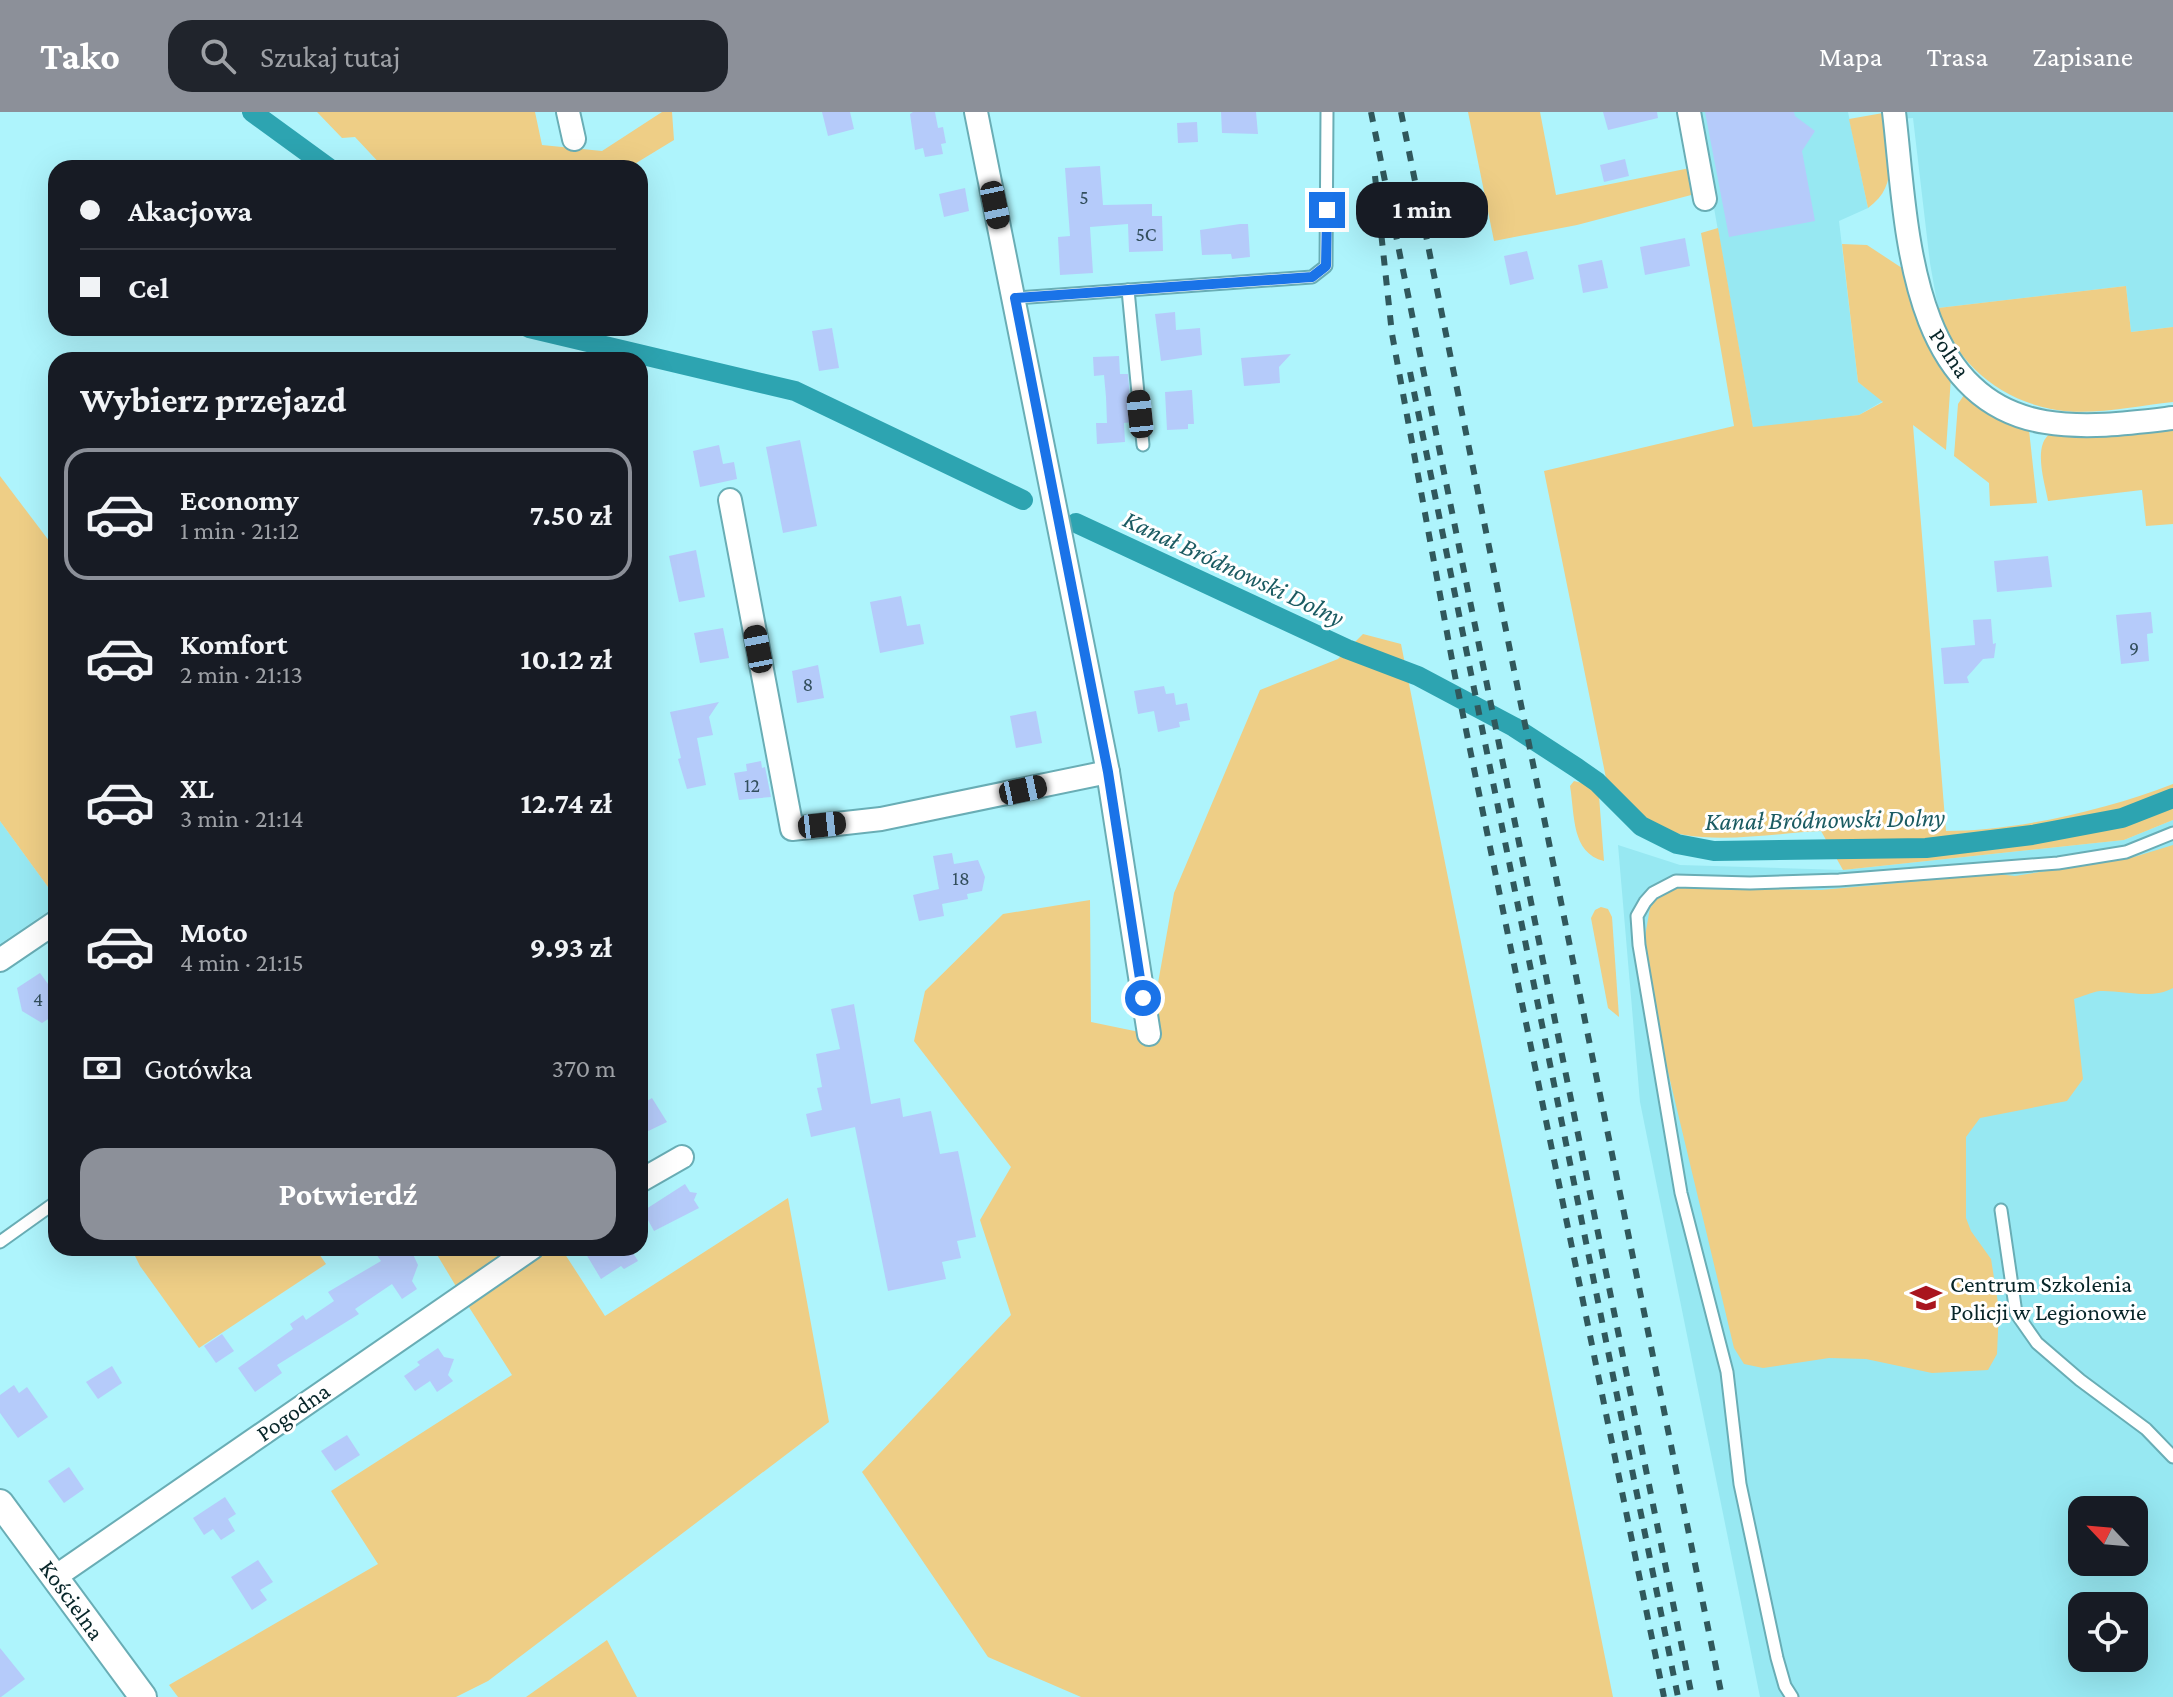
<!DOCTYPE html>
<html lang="pl">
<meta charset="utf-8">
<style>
body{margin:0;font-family:"Crimson Pro",serif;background:#20242c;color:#f1f3f6;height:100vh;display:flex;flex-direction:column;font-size:30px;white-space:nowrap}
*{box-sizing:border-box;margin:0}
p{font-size:26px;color:#9ea1a6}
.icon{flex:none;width:44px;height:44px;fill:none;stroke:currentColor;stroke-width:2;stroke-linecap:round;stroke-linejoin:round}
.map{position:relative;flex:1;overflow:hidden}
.drawer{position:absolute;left:48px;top:240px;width:600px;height:904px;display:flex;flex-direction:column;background:#171b24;border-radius:24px;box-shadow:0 8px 32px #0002}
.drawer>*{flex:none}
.hud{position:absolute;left:48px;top:48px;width:600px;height:176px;border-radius:24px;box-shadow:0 8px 32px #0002;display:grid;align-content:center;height:176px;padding:0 32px;background:#171b24}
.needle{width:52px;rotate:296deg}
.fabs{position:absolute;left:2068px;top:1384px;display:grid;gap:16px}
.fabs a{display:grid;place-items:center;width:80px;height:80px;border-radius:16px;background:#171b24;box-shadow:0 8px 32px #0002;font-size:40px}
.end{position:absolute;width:36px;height:36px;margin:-18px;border:10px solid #1a73e8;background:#fff;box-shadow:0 0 0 4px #fff}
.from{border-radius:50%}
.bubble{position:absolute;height:56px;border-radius:24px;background:#171b24;box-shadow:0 8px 32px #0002;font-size:26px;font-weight:700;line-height:56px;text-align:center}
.car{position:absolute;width:24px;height:48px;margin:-24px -12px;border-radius:10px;box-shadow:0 0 6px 2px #0007;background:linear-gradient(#222 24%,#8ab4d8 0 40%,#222 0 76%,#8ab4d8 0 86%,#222 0)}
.hud b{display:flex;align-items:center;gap:28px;height:76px;font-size:30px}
.hud b+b{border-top:2px solid #363941}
.hud i{width:20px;height:20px;background:#f1f3f6}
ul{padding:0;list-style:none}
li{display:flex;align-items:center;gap:24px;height:132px;margin:0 16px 12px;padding:0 16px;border:4px solid transparent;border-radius:24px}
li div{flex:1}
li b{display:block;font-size:30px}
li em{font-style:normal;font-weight:700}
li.on{border-color:#8c9099}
li>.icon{width:72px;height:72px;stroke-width:1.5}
h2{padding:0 32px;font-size:36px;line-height:96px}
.pay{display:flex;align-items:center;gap:20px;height:88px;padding:0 32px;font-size:30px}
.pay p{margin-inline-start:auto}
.cta{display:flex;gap:16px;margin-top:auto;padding:16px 32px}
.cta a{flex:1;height:92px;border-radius:24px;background:#8c9099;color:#fff;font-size:32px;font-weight:700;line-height:92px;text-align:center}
header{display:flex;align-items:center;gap:48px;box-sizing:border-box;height:112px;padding:0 40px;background:#8c9099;color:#fff}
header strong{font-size:38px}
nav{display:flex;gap:44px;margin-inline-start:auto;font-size:28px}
.search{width:560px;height:72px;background:#20242c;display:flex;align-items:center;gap:20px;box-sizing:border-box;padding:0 28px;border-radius:24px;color:#9ea1a6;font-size:30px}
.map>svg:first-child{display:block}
.built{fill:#97e8f2;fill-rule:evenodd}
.green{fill:#eece86}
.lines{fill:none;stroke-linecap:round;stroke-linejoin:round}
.canal{stroke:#2da4b1;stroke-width:20}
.building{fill:#b5cbfa}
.service-casing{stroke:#69adb5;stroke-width:15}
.minor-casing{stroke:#69adb5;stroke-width:26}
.tertiary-casing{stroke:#69adb5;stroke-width:30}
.service{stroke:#fff;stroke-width:11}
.minor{stroke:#fff;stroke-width:22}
.tertiary{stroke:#fff;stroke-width:26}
.rail{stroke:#30585c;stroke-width:6;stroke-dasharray:10 10;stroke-linecap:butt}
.route{stroke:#1a73e8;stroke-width:10}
.labels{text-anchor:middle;stroke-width:6;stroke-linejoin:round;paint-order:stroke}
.number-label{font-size:20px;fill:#334f5d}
.street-label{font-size:24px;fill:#082629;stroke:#fff}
.poi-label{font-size:24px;fill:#082629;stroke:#fff;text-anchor:start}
.water-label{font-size:26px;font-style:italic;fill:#1b5b62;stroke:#fff}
</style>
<header>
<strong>Tako</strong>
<div class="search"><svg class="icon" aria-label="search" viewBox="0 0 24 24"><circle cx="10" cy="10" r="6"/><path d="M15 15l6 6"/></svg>Szukaj tutaj</div>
<nav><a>Mapa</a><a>Trasa</a><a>Zapisane</a></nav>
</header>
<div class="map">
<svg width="2173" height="1585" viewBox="0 0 2173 1585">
<rect width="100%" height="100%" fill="#aef4fc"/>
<g class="built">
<polygon points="1697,0 1848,0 1868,96 1839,109 1858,270 1883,289 1859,303 1753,316"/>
<polygon points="1899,0 2173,0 2173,215 2131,220 2126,174 1938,196 1930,151 1913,6 1900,7"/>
<path d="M2173,708V1585H1760L1640,990L1618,733L1680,753L1843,758L2124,728ZM2082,1398H2134V1450H2082ZM2082,1494H2134V1546H2082Z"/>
<polygon points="0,709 56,786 56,794 0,832"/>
</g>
<g class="green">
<polygon points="317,0 535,0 542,33 602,39 662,0 672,0 674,28 628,56 384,56 355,25 342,26"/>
<polygon points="1468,0 1540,0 1556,83 1690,56 1695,82 1577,113 1494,129"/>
<path d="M1883,1C1887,37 1902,72 1868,96L1849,7Z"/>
<path d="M1718,116L1753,315L1859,303L1883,290L1858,270L1842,132L1867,133L1905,158L1951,265L1946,338L1913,313L1946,719C2017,719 2106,698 2173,672V708L2124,728L1843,758L1821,719C1774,721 1696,736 1654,713C1636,703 1621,685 1607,671L1544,359L1734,314L1701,121Z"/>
<path d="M2126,174L2131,220L2173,215V290C2134,294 2089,305 2051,297C1997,286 1954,249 1938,196Z"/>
<polygon points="1964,283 2026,313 2029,318 2037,391 1990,394 1989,371 1954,344 1958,292"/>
<path d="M2173,317V412L2146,414L2142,378L2048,389C2045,371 2032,333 2051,321L2106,324Z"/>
<polygon points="0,364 56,438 56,786 0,709"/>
<polygon points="1363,522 1401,532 1613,1585 1081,1585 988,1545 862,1360 1011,1203 980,1108 1011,1055 914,929 925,879 1003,802 1090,788 1091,910 1149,922 1174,781 1260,578 1338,547"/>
<path d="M1574,669L1590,673L1599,684L1604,749C1571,741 1575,703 1570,674Z"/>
<path d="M2173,733V876C2152,888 2123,878 2100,879C2091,880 2082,885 2074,887L2083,967L2067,989L1980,1006L1966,1025V1106L1971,1119L1991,1147L1999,1197L1997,1242L1988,1258L1932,1261L1866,1247L1829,1246L1763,1256L1744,1252L1734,1236L1664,943L1644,830L1650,796L1660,782L1670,775L1821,778L1997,762L2015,764L2134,745Z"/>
<polygon points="1601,795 1608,797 1612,805 1619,905 1608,896 1591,806 1595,798"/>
<polygon points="788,1086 829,1310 488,1569 456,1585 178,1585 169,1573 378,1452 331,1379 512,1263 467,1192 549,1136 561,1136 605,1204"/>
<polygon points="131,1136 315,1136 326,1152 199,1236 140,1154"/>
<polygon points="433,1136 517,1136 457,1176"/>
<polygon points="607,1528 637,1585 526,1585"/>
</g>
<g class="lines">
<g class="canal">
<polyline points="252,0 329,56"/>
<polyline points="529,216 795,279 1023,388"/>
<polyline points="1076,411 1347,537 1418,564 1514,615 1577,656 1597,670 1641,714 1677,732 1714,739 1926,736 2032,723 2122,706 2173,686"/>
</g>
</g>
<g class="building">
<polygon points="822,0 850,0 854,17 828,24"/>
<polygon points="913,0 935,0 938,16 943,15 946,31 941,32 943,42 925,45 923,36 915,38 910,2"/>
<polygon points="1221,0 1256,0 1258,22 1222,21"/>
<polygon points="1603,0 1657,0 1658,6 1608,18"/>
<polygon points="1705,0 1794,0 1795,4 1815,19 1802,39 1815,109 1729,125"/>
<polygon points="1197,10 1198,30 1178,31 1177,11"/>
<polygon points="1625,47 1629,64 1604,70 1600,53"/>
<polygon points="1100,54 1103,93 1152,92 1152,104 1162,104 1163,139 1129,140 1128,112 1090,115 1093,161 1060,163 1058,125 1070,124 1065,56"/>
<polygon points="965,76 969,99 944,105 939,82"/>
<polygon points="1240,112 1248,112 1250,145 1232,147 1231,142 1202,143 1200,118"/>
<polygon points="1685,126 1690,154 1645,163 1640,135"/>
<polygon points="1527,139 1534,167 1510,173 1504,144"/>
<polygon points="1602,148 1608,176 1583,181 1578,153"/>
<polygon points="1175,200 1176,218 1200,216 1202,243 1161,249 1155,202"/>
<polygon points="832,216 839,256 819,259 812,219"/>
<polygon points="1291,242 1279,255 1280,271 1244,274 1241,246"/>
<polygon points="1119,244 1120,262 1128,262 1132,310 1124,311 1125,330 1097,332 1096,311 1107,311 1106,285 1104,263 1094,264 1093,245"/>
<polygon points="1192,278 1194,312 1188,312 1188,317 1167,318 1165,280"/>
<polygon points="800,328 817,414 783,421 766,335"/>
<polygon points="719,333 723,352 734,350 737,367 700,375 693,339"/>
<polygon points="696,438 705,485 679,490 669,444"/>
<polygon points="2048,444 2052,475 1997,480 1994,449"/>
<polygon points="901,484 907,514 920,512 924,532 880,541 870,490"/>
<polygon points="2151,500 2153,521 2147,522 2149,549 2121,552 2116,503"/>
<polygon points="1991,507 1993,532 1996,531 1994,546 1983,547 1967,565 1969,571 1944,572 1941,536 1975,533 1973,508"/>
<polygon points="723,516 729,546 700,551 694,521"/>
<polygon points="818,553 824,586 797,591 792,559"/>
<polygon points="1164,574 1166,582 1174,581 1176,593 1187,591 1190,608 1179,610 1180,615 1158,620 1154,599 1138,602 1134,579"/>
<polygon points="719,590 709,605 713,623 697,626 706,673 687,677 678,647 681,646 670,600"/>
<polygon points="1036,599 1042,631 1016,636 1010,604"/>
<polygon points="761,649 762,656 765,655 771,685 739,688 734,661 747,659 746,652"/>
<polygon points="952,741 954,752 978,748 985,765 982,779 967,782 968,787 942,792 944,804 919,809 913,783 939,777 933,744"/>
<polygon points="40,861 56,883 56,902 42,911 22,899 17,876"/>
<polygon points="854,892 871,992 900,986 903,1005 931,999 940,1042 958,1039 976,1125 957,1129 961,1146 942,1150 946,1167 888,1179 855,1015 811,1025 806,1002 822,998 817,976 822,975 816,942 840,937 831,897"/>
<polygon points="652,986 667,1010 640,1023 640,993"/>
<polygon points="685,1072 690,1080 697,1081 694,1088 699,1096 654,1119 643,1099"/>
<polygon points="372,1136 410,1136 418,1153 412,1169 417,1177 402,1187 392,1172 355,1197 359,1202 277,1253 282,1261 255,1280 238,1256 293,1217 290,1212 303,1203 306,1208 334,1189 328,1180 381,1149"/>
<polygon points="596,1136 630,1136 638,1149 624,1157 621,1154 601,1167 586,1142"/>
<polygon points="222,1222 234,1239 216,1251 204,1234"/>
<polygon points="438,1236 444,1245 454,1247 448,1263 453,1269 437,1280 430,1269 415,1279 404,1264 420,1253 417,1250"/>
<polygon points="112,1254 122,1271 98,1287 86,1270"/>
<polygon points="14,1273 19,1281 27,1275 48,1305 18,1326 0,1301 0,1283"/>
<polygon points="347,1323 360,1343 335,1359 321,1339"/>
<polygon points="69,1355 84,1377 64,1391 48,1369"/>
<polygon points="225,1385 236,1402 228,1407 235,1419 221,1428 213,1417 204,1423 193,1406"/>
<polygon points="258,1448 273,1470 260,1478 267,1488 252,1498 231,1465"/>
<polygon points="0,1536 25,1567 1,1585 0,1585"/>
</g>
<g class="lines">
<defs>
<g id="service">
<polyline points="1128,178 1143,333"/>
<polyline points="1015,186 1312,165 1326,154 1327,0"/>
<polyline points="2001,1098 2016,1201 2037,1231 2080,1268 2146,1317 2173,1345"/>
<polyline points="0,1130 56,1090"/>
<polyline points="1792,1585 1785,1574 1777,1546 1740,1372 1727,1260 1681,1081 1639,833 1637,804 1645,790 1653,781 1676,769 1750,771 1839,768 2058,751 2126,740 2173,721"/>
</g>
<g id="minor">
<polyline points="568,0 574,27"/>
<polyline points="976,0 1108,660 1149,922"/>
<polyline points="1689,0 1705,87"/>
<path d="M1894,0C1907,108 1906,287 2045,310C2087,317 2131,311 2173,306"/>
<polyline points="730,388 792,717 881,707 1108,660"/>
<polyline points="0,848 56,810"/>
<polyline points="640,1069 682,1045"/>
<polyline points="55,1465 532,1136"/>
</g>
<polyline id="tertiary" points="0,1391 143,1585"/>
</defs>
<use href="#service" class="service-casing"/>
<use href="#minor" class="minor-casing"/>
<use href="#tertiary" class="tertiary-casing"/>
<use href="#service" class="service"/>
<use href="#minor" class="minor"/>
<use href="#tertiary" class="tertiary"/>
<g class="rail">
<polyline points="1371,0 1692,1585"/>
<polyline points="1401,0 1722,1585"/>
<polyline points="1375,64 1392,222 1455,564 1664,1585"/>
<polyline points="1410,260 1678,1585"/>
</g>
</g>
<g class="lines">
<polyline class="route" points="1143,886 1108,660 1015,186 1312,165 1326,154 1327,98"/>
</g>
<defs>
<symbol id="university-bare" viewBox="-9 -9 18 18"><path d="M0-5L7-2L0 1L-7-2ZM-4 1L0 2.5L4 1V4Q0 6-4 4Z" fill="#a9151e" stroke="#fff" stroke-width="2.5" paint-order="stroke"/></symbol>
</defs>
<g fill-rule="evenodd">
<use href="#university-bare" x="1904" y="1164" width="44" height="44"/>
</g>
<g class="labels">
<g class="number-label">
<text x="1084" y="92">5</text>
<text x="1146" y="129">5C</text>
<text x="2134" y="543">9</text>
<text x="808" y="579">8</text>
<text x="752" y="680">12</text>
<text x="961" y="773">18</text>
<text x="38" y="894">4</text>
</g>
<g class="street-label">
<text transform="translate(1950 241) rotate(56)" y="8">Polna</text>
<text transform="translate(293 1300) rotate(-35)" y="8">Pogodna</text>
<text transform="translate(72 1488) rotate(54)" y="8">Kościelna</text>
</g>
<g class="poi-label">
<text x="1950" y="1180">Centrum Szkolenia<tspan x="1950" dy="28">Policji w Legionowie</tspan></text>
</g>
<g class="water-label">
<text transform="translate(1234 456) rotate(25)" y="9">Kanał Bródnowski Dolny</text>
<text transform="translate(1825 707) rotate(-1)" y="9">Kanał Bródnowski Dolny</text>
</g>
</g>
</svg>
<div class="fabs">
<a><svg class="needle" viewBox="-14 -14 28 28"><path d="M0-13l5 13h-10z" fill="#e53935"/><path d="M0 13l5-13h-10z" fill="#9ea1a6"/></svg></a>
<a><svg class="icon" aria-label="locate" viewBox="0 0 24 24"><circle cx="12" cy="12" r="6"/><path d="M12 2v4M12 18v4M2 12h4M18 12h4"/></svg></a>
</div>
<i class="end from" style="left:1143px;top:886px"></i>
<i class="end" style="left:1327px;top:98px"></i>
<div class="bubble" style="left:1356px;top:70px;width:132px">1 min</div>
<i class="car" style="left:995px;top:93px;rotate:168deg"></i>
<i class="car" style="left:1140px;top:302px;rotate:354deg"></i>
<i class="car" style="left:758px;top:537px;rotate:349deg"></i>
<i class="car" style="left:1023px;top:678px;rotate:78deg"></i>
<i class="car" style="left:822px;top:713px;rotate:84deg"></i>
<div class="hud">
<b><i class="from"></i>Akacjowa</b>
<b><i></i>Cel</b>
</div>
<section class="drawer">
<h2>Wybierz przejazd</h2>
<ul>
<li class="on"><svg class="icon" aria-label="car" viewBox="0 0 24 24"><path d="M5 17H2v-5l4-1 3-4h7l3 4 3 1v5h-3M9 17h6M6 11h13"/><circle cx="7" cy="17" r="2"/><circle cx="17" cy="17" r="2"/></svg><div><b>Economy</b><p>1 min · 21:12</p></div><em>7.50 zł</em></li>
<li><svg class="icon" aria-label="car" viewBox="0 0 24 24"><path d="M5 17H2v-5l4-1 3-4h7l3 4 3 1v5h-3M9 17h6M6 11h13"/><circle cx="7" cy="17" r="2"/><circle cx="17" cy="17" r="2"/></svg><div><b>Komfort</b><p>2 min · 21:13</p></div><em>10.12 zł</em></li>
<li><svg class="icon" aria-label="car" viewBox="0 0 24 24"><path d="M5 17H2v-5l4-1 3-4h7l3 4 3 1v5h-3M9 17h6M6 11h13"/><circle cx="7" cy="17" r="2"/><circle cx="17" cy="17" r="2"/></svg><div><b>XL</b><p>3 min · 21:14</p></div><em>12.74 zł</em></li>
<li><svg class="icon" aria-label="car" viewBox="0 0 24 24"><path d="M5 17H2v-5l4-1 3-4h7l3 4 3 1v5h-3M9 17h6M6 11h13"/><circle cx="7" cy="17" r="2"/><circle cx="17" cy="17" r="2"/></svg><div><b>Moto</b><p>4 min · 21:15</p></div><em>9.93 zł</em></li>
</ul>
<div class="pay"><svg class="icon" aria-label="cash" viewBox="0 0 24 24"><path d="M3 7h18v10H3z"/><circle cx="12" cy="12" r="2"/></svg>Gotówka<p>370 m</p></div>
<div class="cta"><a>Potwierdź</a></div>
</section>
</div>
